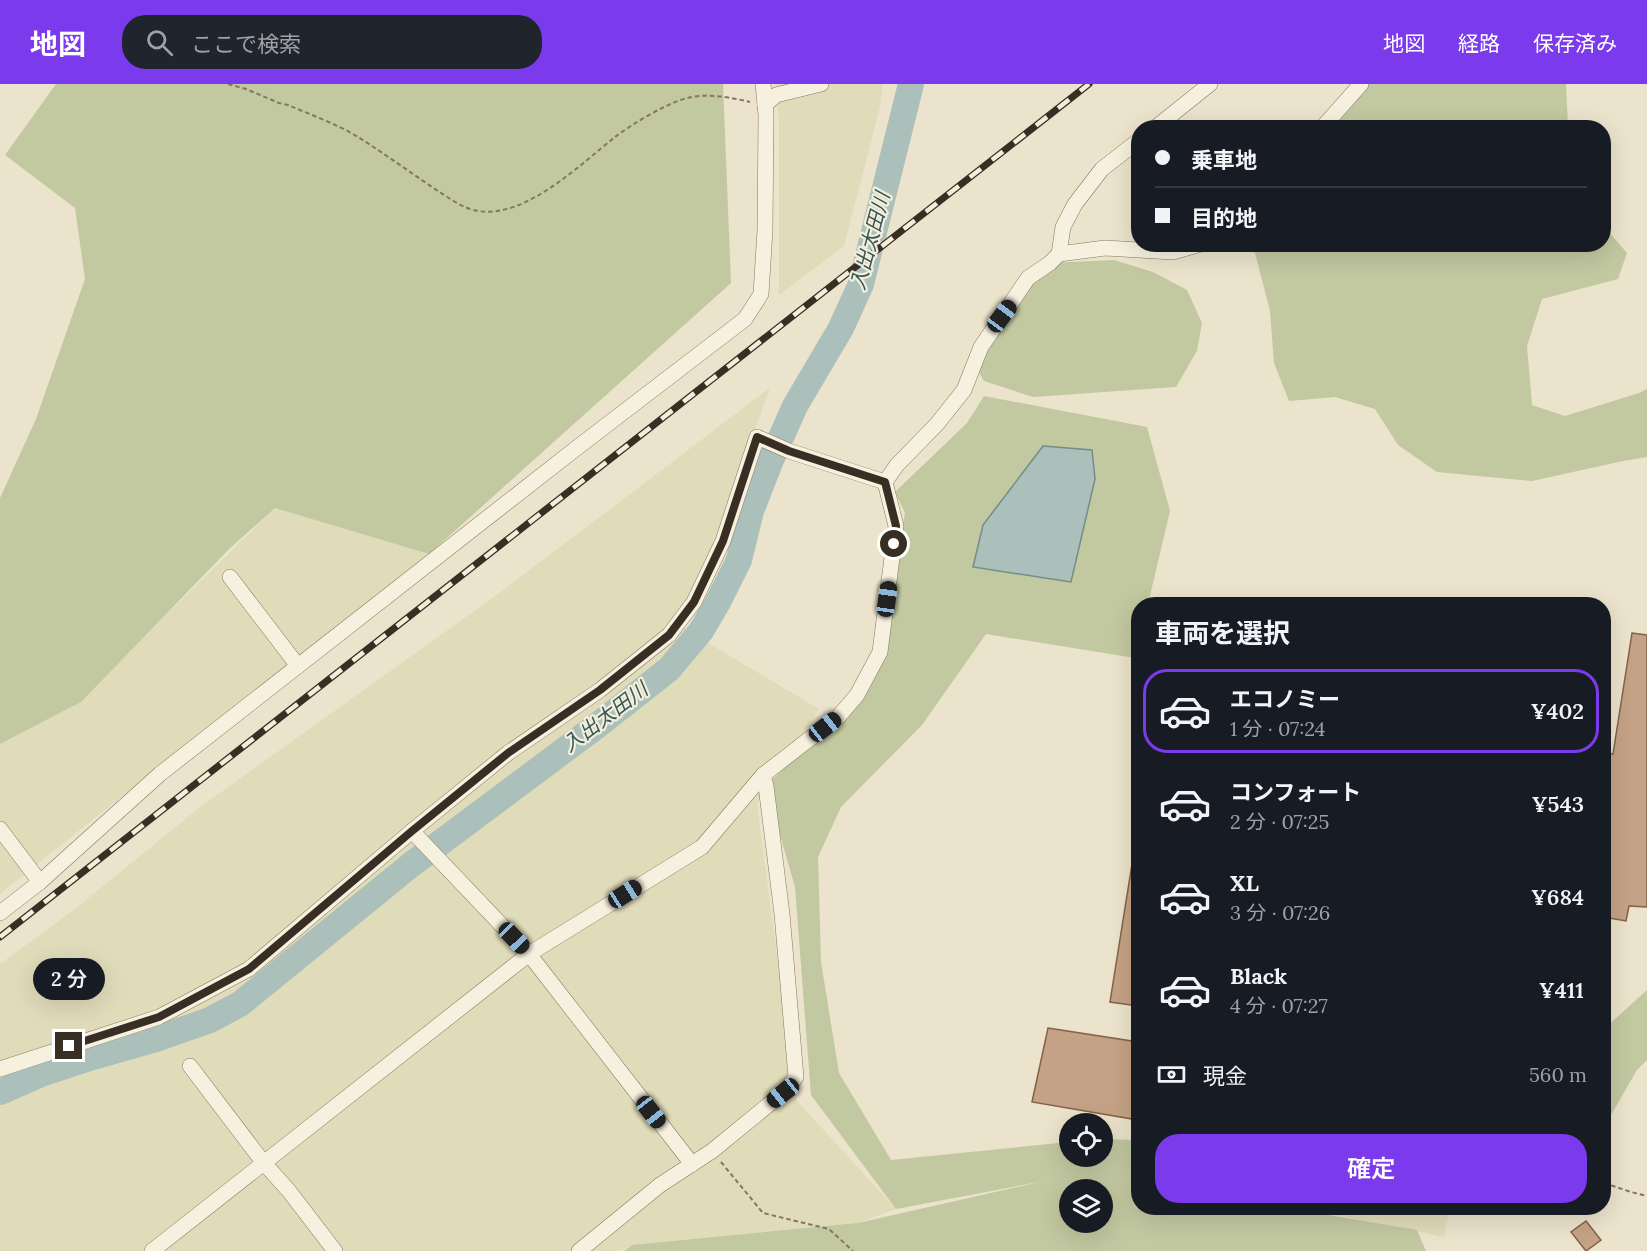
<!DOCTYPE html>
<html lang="ja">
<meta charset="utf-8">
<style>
body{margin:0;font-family:Lora,"Noto Sans JP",serif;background:#20242c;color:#f1f3f6;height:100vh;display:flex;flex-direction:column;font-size:22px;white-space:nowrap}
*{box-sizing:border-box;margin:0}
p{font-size:20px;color:#9ea1a6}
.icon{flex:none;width:33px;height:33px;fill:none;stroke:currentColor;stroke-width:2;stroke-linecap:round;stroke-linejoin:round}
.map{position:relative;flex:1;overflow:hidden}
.panel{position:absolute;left:1131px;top:513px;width:480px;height:618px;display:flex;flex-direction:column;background:#171b24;border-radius:24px;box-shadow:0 6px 24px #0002}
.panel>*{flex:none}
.banner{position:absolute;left:1131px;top:36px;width:480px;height:132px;border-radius:24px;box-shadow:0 6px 24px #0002;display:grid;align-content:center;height:132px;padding:0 24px;background:#171b24}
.tools{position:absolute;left:1059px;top:1029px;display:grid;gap:12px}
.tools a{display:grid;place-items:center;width:54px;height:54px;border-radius:50%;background:#171b24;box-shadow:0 6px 24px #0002;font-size:30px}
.end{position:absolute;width:27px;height:27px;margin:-14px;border:8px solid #382e23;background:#fff;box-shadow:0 0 0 3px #fff}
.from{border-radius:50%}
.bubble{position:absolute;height:42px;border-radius:21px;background:#171b24;box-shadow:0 6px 24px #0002;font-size:20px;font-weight:600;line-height:42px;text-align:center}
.car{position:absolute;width:18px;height:36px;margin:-18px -9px;border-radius:8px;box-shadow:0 0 4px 2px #0007;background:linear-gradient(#222 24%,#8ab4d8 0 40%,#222 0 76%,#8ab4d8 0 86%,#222 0)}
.banner b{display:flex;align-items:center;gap:21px;height:57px;font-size:22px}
.banner b+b{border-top:2px solid #363941}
.banner i{width:15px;height:15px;background:#f1f3f6}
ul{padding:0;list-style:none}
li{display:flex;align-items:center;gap:18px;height:84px;margin:0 12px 9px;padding:0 12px;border:3px solid transparent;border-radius:24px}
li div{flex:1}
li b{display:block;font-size:22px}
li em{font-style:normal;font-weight:600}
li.current{border-color:#7c3aed}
li>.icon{width:54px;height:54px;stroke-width:1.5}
h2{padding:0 24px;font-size:27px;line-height:72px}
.pay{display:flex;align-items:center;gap:15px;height:66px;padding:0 24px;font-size:22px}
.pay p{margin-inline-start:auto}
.button{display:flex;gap:12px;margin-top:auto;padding:12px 24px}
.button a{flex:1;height:69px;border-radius:24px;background:#7c3aed;color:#fff;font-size:24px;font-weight:600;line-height:69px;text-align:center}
header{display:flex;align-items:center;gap:36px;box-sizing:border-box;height:84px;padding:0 30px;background:#7c3aed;color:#fff}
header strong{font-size:28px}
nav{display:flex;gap:33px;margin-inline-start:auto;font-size:21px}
.search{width:420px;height:54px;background:#20242c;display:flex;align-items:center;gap:15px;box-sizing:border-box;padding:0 21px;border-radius:24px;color:#9ea1a6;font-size:22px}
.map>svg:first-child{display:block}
.farmland{fill:#e0dbb9}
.green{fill:#c2c8a0;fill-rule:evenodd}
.water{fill:#abc0bb;stroke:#728e88;stroke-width:1.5}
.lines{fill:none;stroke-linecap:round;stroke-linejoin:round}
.river{stroke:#abc0bb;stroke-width:26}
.building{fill:#c5a285;stroke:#836249;stroke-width:1.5}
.street-casing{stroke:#867661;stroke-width:16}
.path{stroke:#867661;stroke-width:2;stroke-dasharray:4.5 3;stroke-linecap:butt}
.street{stroke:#f6f0de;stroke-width:15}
.rail-casing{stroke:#382e23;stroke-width:7}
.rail{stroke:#f3edda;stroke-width:4.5;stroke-dasharray:14;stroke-linecap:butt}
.route{stroke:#382e23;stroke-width:8}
.labels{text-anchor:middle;stroke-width:4.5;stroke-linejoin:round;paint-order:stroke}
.water-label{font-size:20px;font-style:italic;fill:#335756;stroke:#f3edda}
</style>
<header>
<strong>地図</strong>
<div class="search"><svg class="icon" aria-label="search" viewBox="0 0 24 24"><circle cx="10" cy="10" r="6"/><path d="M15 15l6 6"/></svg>ここで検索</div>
<nav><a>地図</a><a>経路</a><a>保存済み</a></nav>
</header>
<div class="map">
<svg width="1647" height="1167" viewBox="0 0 1647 1167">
<rect width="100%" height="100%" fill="#ebe3cb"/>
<g class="farmland">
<polygon points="775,0 883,0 880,23 844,162 779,211 779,34"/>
<polygon points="770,304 683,544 819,625 757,720 796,1016 896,1125 781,1167 697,1167 632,1161 620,1167 0,1167 0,880 75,825 199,724 494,513"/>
<polygon points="275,424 429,470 428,481 147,692 0,810 0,660 72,623"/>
<polygon points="1303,1124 1450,1124 1444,1153"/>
</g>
<g class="green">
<polygon points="56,0 723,0 731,199 429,470 275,424 229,465 81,618 0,660 0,414 36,335 85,195 75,124 5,71"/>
<polygon points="1361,0 1566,0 1568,43 1323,44"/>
<polygon points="1604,142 1627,169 1618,195 1542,215 1527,262 1532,321 1565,332 1639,309 1647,305 1647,373 1623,377 1532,397 1437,388 1398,361 1375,325 1335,313 1289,317 1274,279 1270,227 1253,161 1604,160"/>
<polygon points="1114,176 1153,188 1187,206 1202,239 1197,267 1176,303 1033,313 984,297 974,280 1000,224 1050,179"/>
<path d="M984,312L1147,343L1170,427L1148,520H1138V558L1135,574L986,550L922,641L841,723L818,773L821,878L839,989L891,1076L1069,1058L1070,1072H1102L1103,1055L1138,1056V1124H1288L1417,1146L1426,1167H624L632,1161L858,1139L1044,1097L896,1125L811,1011L795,803L766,702L857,611L882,553L905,429L895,408L967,339ZM1070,1106H1102V1138H1070Z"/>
<polygon points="1647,906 1647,976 1637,986 1604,1043 1604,945"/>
</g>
<polygon class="water" points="1043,362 1092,366 1095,395 1071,498 973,483 983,441"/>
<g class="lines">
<polyline class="river" points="0,1008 41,990 93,973 156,955 210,936 240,920 412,780 598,641 669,585 701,547 718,518 739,476 751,427 771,376 795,322 841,244 861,200 911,0"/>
</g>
<g class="building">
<polygon points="1632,549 1647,551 1647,823 1629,822 1626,837 1604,833 1604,669 1613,670"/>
<polygon points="1132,780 1138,780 1138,922 1110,918"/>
<polygon points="1048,944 1138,958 1138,1036 1032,1018"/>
<polygon points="1586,1137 1601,1156 1586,1167 1571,1148"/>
</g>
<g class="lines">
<defs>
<g id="street">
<polyline points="765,21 776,11 821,0"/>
<polyline points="1155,44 1210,0"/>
<polyline points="1322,44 1361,0"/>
<polyline points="1059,170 1105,164 1173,168 1201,160"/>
<polyline points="230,493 298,582"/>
<polyline points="0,745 40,798"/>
<polyline points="412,747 529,870 692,1080"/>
<polyline points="0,829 40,798 160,690 574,366 745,235 761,210 765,146 766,31 763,0"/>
<polyline points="190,982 263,1078 289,1107 335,1167"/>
<polyline points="0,985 159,933 249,885 412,747 508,669 600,606 669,551 694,518 723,457 757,353 789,367 885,398"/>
<polyline points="152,1167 529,870 702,763 763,691 839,632 857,611 880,568 896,442 885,398 897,381 937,340 964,306 981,263 1028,194 1050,179 1059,170 1063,143 1075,120 1102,85 1138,57"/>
<polyline points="579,1167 660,1101 712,1067 783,1009 796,993 782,830 766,702 763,691"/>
</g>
</defs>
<use href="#street" class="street-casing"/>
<g class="path">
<path d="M228,0L246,5L279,19L288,21C309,30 339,41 358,53C385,70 411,89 438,107C449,114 464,125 478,127C525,135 581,80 615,53C632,40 667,19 687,14C708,9 729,13 750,18"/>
<polyline points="721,1078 763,1129 829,1145 853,1167"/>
<polyline points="1604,1099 1631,1108 1647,1112"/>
</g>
<use href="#street" class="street"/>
<defs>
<polyline id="rail" points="0,853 1089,0"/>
</defs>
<use href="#rail" class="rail-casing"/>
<use href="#rail" class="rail"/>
</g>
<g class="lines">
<polyline class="route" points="69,962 159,933 249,885 412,747 508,669 600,606 669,551 694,518 723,457 757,353 789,367 885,398 896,442 894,460"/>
</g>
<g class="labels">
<g class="water-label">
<text transform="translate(870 157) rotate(-75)" y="7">入出太田川</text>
<text transform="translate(605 633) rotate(-37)" y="7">入出太田川</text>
</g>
</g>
</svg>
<div class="tools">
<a><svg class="icon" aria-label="locate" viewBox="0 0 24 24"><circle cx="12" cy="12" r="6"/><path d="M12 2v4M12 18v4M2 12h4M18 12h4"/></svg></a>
<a><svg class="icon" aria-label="layers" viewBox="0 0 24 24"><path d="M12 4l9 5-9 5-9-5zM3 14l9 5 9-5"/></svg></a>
</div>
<i class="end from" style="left:894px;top:460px"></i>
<i class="end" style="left:69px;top:962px"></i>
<div class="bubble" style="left:33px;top:874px;width:72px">2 分</div>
<i class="car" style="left:1002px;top:232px;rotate:37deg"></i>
<i class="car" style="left:887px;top:515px;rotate:8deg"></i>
<i class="car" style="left:825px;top:643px;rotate:52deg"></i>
<i class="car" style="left:625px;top:810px;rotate:58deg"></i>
<i class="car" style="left:514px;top:854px;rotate:136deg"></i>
<i class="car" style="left:783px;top:1009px;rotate:231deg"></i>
<i class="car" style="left:651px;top:1028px;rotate:142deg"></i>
<div class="banner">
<b><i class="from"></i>乗車地</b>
<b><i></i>目的地</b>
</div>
<section class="panel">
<h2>車両を選択</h2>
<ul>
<li class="current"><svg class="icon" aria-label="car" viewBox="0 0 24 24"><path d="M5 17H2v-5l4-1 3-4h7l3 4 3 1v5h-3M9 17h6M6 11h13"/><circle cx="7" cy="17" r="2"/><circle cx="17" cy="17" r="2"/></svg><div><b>エコノミー</b><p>1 分 · 07:24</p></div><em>¥402</em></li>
<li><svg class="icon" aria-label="car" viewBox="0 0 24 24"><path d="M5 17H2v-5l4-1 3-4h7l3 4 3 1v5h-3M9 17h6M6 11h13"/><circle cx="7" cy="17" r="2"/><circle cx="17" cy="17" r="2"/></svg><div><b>コンフォート</b><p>2 分 · 07:25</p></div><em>¥543</em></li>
<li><svg class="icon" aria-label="car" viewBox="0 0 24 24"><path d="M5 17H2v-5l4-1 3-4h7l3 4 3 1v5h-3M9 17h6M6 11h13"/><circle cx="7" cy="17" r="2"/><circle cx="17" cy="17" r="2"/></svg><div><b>XL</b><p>3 分 · 07:26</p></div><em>¥684</em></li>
<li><svg class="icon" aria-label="car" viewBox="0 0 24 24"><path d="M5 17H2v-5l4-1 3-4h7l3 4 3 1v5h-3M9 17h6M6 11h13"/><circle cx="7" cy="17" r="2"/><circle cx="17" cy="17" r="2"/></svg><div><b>Black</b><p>4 分 · 07:27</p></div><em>¥411</em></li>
</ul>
<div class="pay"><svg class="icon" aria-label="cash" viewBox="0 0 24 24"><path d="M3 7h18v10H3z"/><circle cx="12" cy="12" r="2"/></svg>現金<p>560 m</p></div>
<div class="button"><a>確定</a></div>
</section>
</div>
